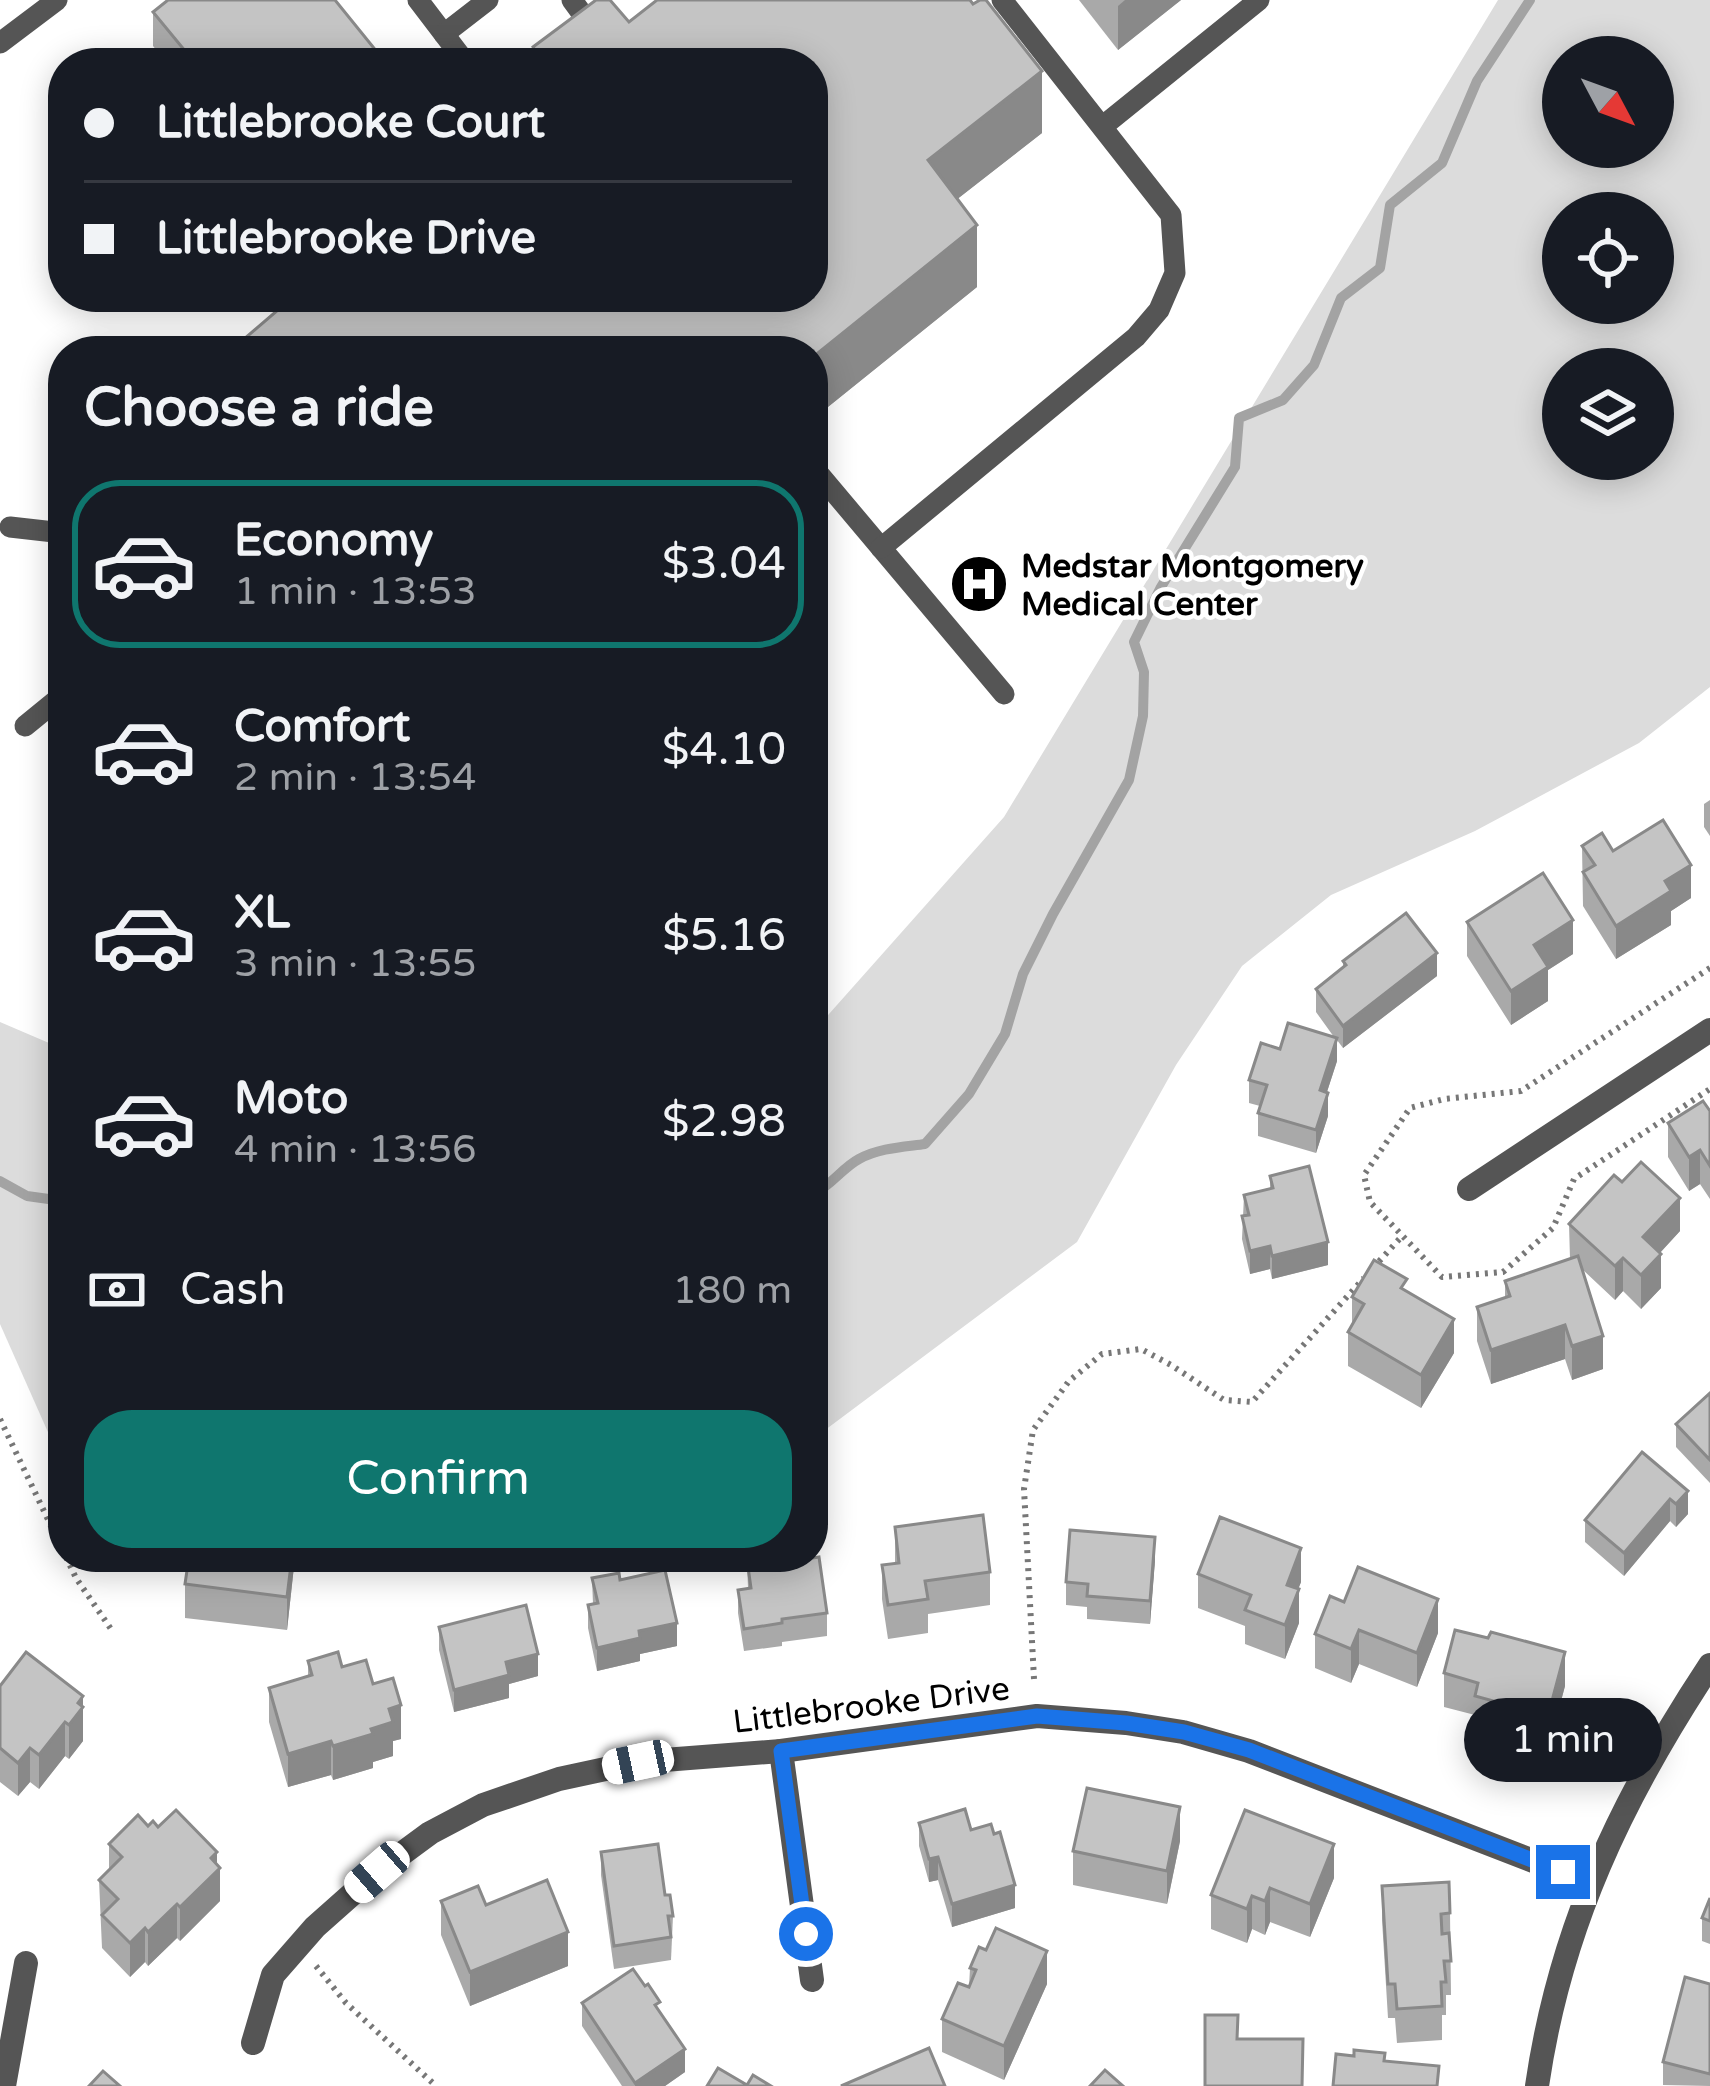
<!DOCTYPE html>
<meta charset="utf-8">
<style>
body{margin:0;font-family:"Varela Round",sans-serif;background:#20242c;color:#f1f3f6;height:100vh;display:flex;flex-direction:column;font-size:45px;white-space:nowrap}
*{box-sizing:border-box;margin:0}
p{font-size:39px;color:#9ea1a6}
.icon{flex:none;width:66px;height:66px;fill:none;stroke:currentColor;stroke-width:2;stroke-linecap:round;stroke-linejoin:round}
.map{position:relative;flex:1;overflow:hidden}
.panel{position:absolute;left:48px;top:336px;width:780px;height:1236px;display:flex;flex-direction:column;background:#171b24;border-radius:48px;box-shadow:0 6px 30px #0003}
.panel>*{flex:none}
.top-card{position:absolute;left:48px;top:48px;width:780px;height:264px;border-radius:48px;box-shadow:0 6px 30px #0003;display:grid;align-content:center;height:264px;padding:0 36px;background:#171b24}
.needle{width:78px;rotate:131deg}
.fabs{position:absolute;left:1542px;top:36px;display:grid;gap:24px}
.fabs a{display:grid;place-items:center;width:132px;height:132px;border-radius:50%;background:#171b24;box-shadow:0 6px 30px #0003;font-size:60px}
.end{position:absolute;width:54px;height:54px;margin:-27px;border:15px solid #1a73e8;background:#fff;box-shadow:0 0 0 6px #fff}
.from{border-radius:50%}
.bubble{position:absolute;height:84px;border-radius:42px;background:#171b24;box-shadow:0 6px 30px #0003;font-size:39px;font-weight:600;line-height:84px;text-align:center}
.car{position:absolute;width:36px;height:72px;margin:-36px -18px;border-radius:15px;box-shadow:0 0 9px 3px #0007;background:linear-gradient(#fff 24%,#345 0 40%,#fff 0 76%,#345 0 86%,#fff 0)}
.top-card b{display:flex;align-items:center;gap:42px;height:114px;font-size:45px}
.top-card b+b{border-top:3px solid #363941}
.top-card i{width:30px;height:30px;background:#f1f3f6}
ul{padding:0;list-style:none}
li{display:flex;align-items:center;gap:36px;height:168px;margin:0 24px 18px;padding:0 12px;border:6px solid transparent;border-radius:48px}
li div{flex:1}
li b{display:block;font-size:45px}
li em{font-style:normal;font-weight:600}
li.current{border-color:#0f766e}
li>.icon{width:108px;height:108px;stroke-width:1.5}
h2{padding:0 36px;font-size:54px;line-height:144px}
.pay{display:flex;align-items:center;gap:30px;height:132px;padding:0 36px;font-size:45px}
.pay p{margin-inline-start:auto}
.primary-button{display:flex;gap:24px;margin-top:auto;padding:24px 36px}
.primary-button a{flex:1;height:138px;border-radius:48px;background:#0f766e;color:#fff;font-size:48px;font-weight:600;line-height:138px;text-align:center}
.map>svg:first-child{display:block}
.green{fill:#dcdcdc;fill-rule:evenodd}
.lines{fill:none;stroke-linecap:round;stroke-linejoin:round}
.stream{stroke:#a3a3a3;stroke-width:10}
.path{stroke:#777;stroke-width:6;stroke-dasharray:3 6;stroke-linecap:butt}
.service{stroke:#555;stroke-width:21}
.minor{stroke:#555;stroke-width:24}
.tertiary{stroke:#555;stroke-width:24}
.wall{fill:#a9a9a9}
.shaded-wall{fill:#898989}
.building{fill:#c4c4c4;stroke:#898989;stroke-width:3}
.route{stroke:#1a73e8;stroke-width:15}
.labels{text-anchor:middle;stroke-width:9;stroke-linejoin:round;paint-order:stroke}
.poi-label{font-size:33px;font-weight:bold;fill:#000;stroke:#fff;text-anchor:start}
.street-label{font-size:33px;fill:#000;stroke:#fff}
</style>
<div class="map">
<svg width="1710" height="2086" viewBox="0 0 1710 2086">
<rect width="100%" height="100%" fill="#fff"/>
<g class="green">
<path d="M1498,0H1710V687L1639,743L1475,831L1331,895L1242,966L1176,1065L1077,1242L813,1439V1032L1004,817ZM1563,57H1653V147H1563ZM1563,213H1653V303H1563ZM1563,369H1653V459H1563Z"/>
<polygon points="0,1022 63,1049 63,1466 0,1324"/>
</g>
<g class="lines">
<g class="stream">
<polyline points="0,1181 27,1196 63,1201"/>
<path d="M813,1194C831,1186 842,1168 859,1159C879,1148 903,1147 925,1144L969,1094L1005,1034L1023,974L1053,914L1129,780L1143,716L1144,672L1134,642L1161,587L1235,467L1239,418L1283,400L1314,365L1341,298L1380,268L1390,205L1442,163L1477,81L1530,0"/>
</g>
<g class="path">
<polyline points="1710,968 1521,1091 1444,1099 1410,1108 1364,1175 1370,1202 1442,1277 1503,1272 1553,1228 1574,1179 1710,1089"/>
<polyline points="1373,1268 1403,1235"/>
<polyline points="0,1419 63,1551"/>
<polyline points="66,1557 76,1578 111,1629"/>
<polyline points="1034,1679 1024,1489 1033,1430 1069,1381 1102,1354 1141,1349 1171,1365 1224,1400 1252,1402 1364,1278"/>
<polyline points="316,1966 346,2003 436,2086"/>
</g>
<g class="service">
<polyline points="418,0 466,63"/>
<polyline points="444,34 488,0"/>
<polyline points="0,43 57,0"/>
<polyline points="553,63 594,30 572,0"/>
<polyline points="1103,126 1259,0"/>
<polyline points="813,467 1004,694"/>
<polyline points="10,527 63,533"/>
<polyline points="881,548 1136,337 1159,310 1175,273 1171,215 1002,0"/>
<polyline points="25,726 63,695"/>
</g>
<g class="minor">
<polyline points="1469,1189 1710,1030"/>
<polyline points="781,1751 812,1980"/>
<polyline points="253,2043 273,1975 315,1927 377,1872 430,1833 483,1805 559,1779 638,1762 781,1751 1037,1716 1126,1723 1183,1732 1249,1751 1590,1883"/>
<polyline points="4,2086 26,1963"/>
</g>
<path class="tertiary" d="M1537,2086C1560,1927 1622,1798 1710,1665"/>
</g>
<g class="wall">
<polygon points="596,0 610,0 629,22 657,0 970,0 973,4 980,0 986,0 1042,71 1042,133 957,199 977,225 977,287 813,419 813,351 230,351 293,297 813,297 813,63 533,63 533,47"/>
<polygon points="1079,0 1181,0 1118,50"/>
<polygon points="153,12 386,63 167,63 153,46"/>
<polygon points="1710,800 1710,836 1704,827 1704,804"/>
<polygon points="1582,846 1613,851 1691,898 1671,911 1671,925 1616,959 1583,906"/>
<polygon points="1467,922 1573,954 1548,970 1548,1001 1511,1025 1467,956"/>
<polygon points="1343,961 1437,976 1343,1048 1337,1040 1337,1061 1327,1092 1328,1116 1316,1153 1258,1136 1258,1113 1260,1106 1249,1103 1249,1080 1280,1049 1334,1037 1316,1012 1316,989 1343,968"/>
<polygon points="1710,1111 1710,1199 1700,1184 1689,1191 1668,1157 1668,1123"/>
<polygon points="1270,1176 1328,1265 1272,1279 1270,1269 1250,1274 1242,1239 1244,1195 1270,1189"/>
<polygon points="1569,1224 1680,1231 1660,1253 1661,1288 1641,1309 1623,1291 1615,1300 1582,1269 1603,1369 1572,1380 1565,1359 1491,1384 1477,1341 1477,1307 1505,1298 1505,1281 1570,1259"/>
<polygon points="1407,1291 1454,1353 1421,1408 1348,1366 1348,1332 1352,1325 1352,1297"/>
<polygon points="1710,1393 1710,1483 1676,1447 1676,1424"/>
<polygon points="1642,1452 1688,1514 1676,1527 1670,1521 1624,1576 1585,1542 1585,1520"/>
<polygon points="895,1527 990,1572 990,1605 928,1614 928,1633 888,1639 882,1599 882,1565 895,1564"/>
<polygon points="295,1557 287,1630 185,1618 185,1584"/>
<polygon points="747,1560 774,1564 827,1613 827,1636 782,1642 782,1646 744,1651 738,1613 738,1590 748,1588"/>
<polygon points="1155,1560 1150,1624 1087,1619 1087,1607 1066,1605 1066,1582"/>
<polygon points="1198,1574 1301,1582 1298,1589 1299,1623 1285,1659 1245,1644 1245,1626 1198,1608"/>
<polygon points="592,1578 620,1580 677,1646 640,1654 640,1661 597,1671 588,1628 588,1605 593,1604"/>
<polygon points="1330,1596 1438,1633 1417,1687 1359,1664 1351,1683 1315,1668 1315,1634"/>
<polygon points="439,1627 538,1676 509,1684 509,1698 454,1712 439,1650"/>
<polygon points="308,1661 342,1667 373,1684 401,1739 393,1741 393,1756 373,1762 373,1768 333,1780 331,1775 288,1787 269,1722 269,1688 308,1676"/>
<polygon points="1444,1673 1565,1686 1548,1749 1475,1730 1475,1715 1444,1707"/>
<polygon points="0,1686 83,1696 83,1741 69,1759 65,1756 39,1789 30,1782 18,1796 0,1782"/>
<polygon points="919,1823 994,1834 1015,1908 952,1927 938,1880 929,1882 919,1846"/>
<polygon points="148,1826 158,1827 217,1865 220,1901 180,1941 177,1938 148,1966 145,1962 130,1977 102,1948 99,1880 109,1870 109,1844"/>
<polygon points="1180,1841 1167,1904 1073,1885 1073,1851"/>
<polygon points="601,1852 665,1895 673,1916 671,1960 614,1969 601,1875"/>
<polygon points="1334,1878 1310,1937 1270,1922 1265,1935 1252,1929 1247,1943 1211,1929 1211,1895"/>
<polygon points="1382,1886 1450,1913 1451,1995 1446,1995 1446,2015 1442,2015 1442,2040 1397,2043 1395,2018 1388,2018 1382,1920"/>
<polygon points="1710,1898 1710,1944 1702,1941 1702,1918"/>
<polygon points="441,1901 486,1905 568,1966 470,2006 441,1935"/>
<polygon points="986,1950 1047,1984 1004,2080 942,2052 942,2019 969,1987 970,1968"/>
<polygon points="1710,1984 1710,2086 1663,2085 1663,2062"/>
<polygon points="582,2003 660,2012 685,2072 665,2086 622,2086 582,2026"/>
</g>
<g class="shaded-wall">
<polygon points="1125,0 1181,0 1118,50 1118,6"/>
<polygon points="1042,71 1042,133 928,222 928,160"/>
<polygon points="977,225 977,287 813,419 813,357"/>
<polygon points="1691,865 1691,898 1671,911 1671,925 1616,959 1616,926 1665,881"/>
<polygon points="1573,920 1573,954 1548,970 1548,1001 1511,1025 1511,991 1534,945"/>
<polygon points="1437,953 1437,976 1343,1048 1343,1026"/>
<polygon points="1337,1038 1337,1061 1320,1113 1320,1090"/>
<polygon points="1328,1093 1328,1116 1316,1153 1316,1130"/>
<polygon points="1700,1150 1700,1184 1689,1191 1689,1157"/>
<polygon points="1680,1198 1680,1231 1643,1271 1643,1237"/>
<polygon points="1328,1242 1328,1265 1272,1279 1272,1256"/>
<polygon points="1270,1246 1270,1269 1250,1274 1250,1251"/>
<polygon points="1661,1254 1661,1288 1641,1309 1641,1275"/>
<polygon points="1623,1258 1623,1291 1615,1300 1615,1266"/>
<polygon points="1454,1319 1454,1353 1421,1408 1421,1375"/>
<polygon points="1565,1325 1565,1359 1491,1384 1491,1350"/>
<polygon points="1603,1336 1603,1369 1572,1380 1572,1346"/>
<polygon points="1688,1491 1688,1514 1676,1527 1676,1504"/>
<polygon points="1670,1499 1670,1521 1624,1576 1624,1553"/>
<polygon points="1155,1537 1155,1560 1150,1624 1150,1601"/>
<polygon points="1301,1548 1301,1582 1287,1618 1287,1585"/>
<polygon points="292,1557 295,1557 287,1630 287,1597"/>
<polygon points="1299,1589 1299,1623 1285,1659 1285,1625"/>
<polygon points="1438,1599 1438,1633 1417,1687 1417,1653"/>
<polygon points="677,1623 677,1646 640,1654 640,1661 597,1671 597,1648 639,1631"/>
<polygon points="1359,1630 1359,1664 1351,1683 1351,1649"/>
<polygon points="1565,1652 1565,1686 1548,1749 1548,1716"/>
<polygon points="538,1654 538,1676 509,1684 509,1698 454,1712 454,1690 506,1662"/>
<polygon points="83,1696 83,1741 69,1759 69,1725 78,1703"/>
<polygon points="401,1705 401,1739 393,1741 393,1756 373,1762 373,1768 333,1780 333,1746 371,1729 389,1709"/>
<polygon points="65,1722 65,1756 39,1789 39,1755"/>
<polygon points="331,1741 331,1775 288,1787 288,1754"/>
<polygon points="30,1748 30,1782 18,1796 18,1763"/>
<polygon points="1180,1807 1180,1841 1167,1904 1167,1871"/>
<polygon points="1334,1844 1334,1878 1310,1937 1310,1904"/>
<polygon points="217,1852 217,1870 220,1868 220,1901 180,1941 180,1907 211,1858"/>
<polygon points="938,1857 938,1880 929,1882 929,1859"/>
<polygon points="1015,1885 1015,1908 952,1927 952,1904"/>
<polygon points="1270,1888 1270,1922 1265,1935 1265,1901"/>
<polygon points="1252,1896 1252,1929 1247,1943 1247,1909"/>
<polygon points="177,1904 177,1938 148,1966 148,1932"/>
<polygon points="145,1928 145,1962 130,1977 130,1943"/>
<polygon points="568,1932 568,1966 470,2006 470,1972"/>
<polygon points="1047,1951 1047,1984 1004,2080 1004,2046"/>
<polygon points="685,2049 685,2072 665,2086 635,2086 635,2083"/>
</g>
<g class="building">
<polygon points="168,0 335,0 386,63 195,63 153,12"/>
<polygon points="596,0 610,0 629,22 657,0 970,0 973,4 980,0 986,0 1042,71 928,160 977,225 813,357 813,351 230,351 293,297 813,297 813,63 589,63 587,59 579,63 542,63 533,47"/>
<polygon points="1663,820 1691,865 1665,881 1671,891 1616,926 1583,872 1595,865 1582,846 1602,833 1613,851"/>
<polygon points="1543,873 1573,920 1534,945 1548,967 1511,991 1467,922"/>
<polygon points="1406,913 1437,953 1343,1026 1316,989 1346,965 1343,961"/>
<polygon points="1288,1023 1337,1038 1320,1090 1328,1093 1316,1130 1258,1113 1267,1085 1249,1080 1261,1043 1280,1049"/>
<polygon points="1703,1101 1710,1111 1710,1166 1700,1150 1689,1157 1668,1123"/>
<polygon points="1641,1162 1680,1198 1643,1237 1661,1254 1641,1275 1623,1258 1615,1266 1569,1224 1614,1175 1622,1182"/>
<polygon points="1309,1166 1328,1242 1272,1256 1270,1246 1250,1251 1242,1216 1249,1215 1244,1195 1273,1188 1270,1176"/>
<polygon points="1578,1256 1603,1336 1572,1346 1565,1325 1491,1350 1477,1307 1510,1296 1505,1281"/>
<polygon points="1374,1260 1407,1279 1401,1288 1454,1319 1421,1375 1348,1332 1364,1304 1352,1297"/>
<polygon points="1710,1393 1710,1460 1676,1424"/>
<polygon points="1642,1452 1688,1491 1676,1504 1670,1499 1624,1553 1585,1520"/>
<polygon points="983,1515 990,1572 925,1581 928,1599 888,1605 882,1565 899,1563 895,1527"/>
<polygon points="1220,1517 1301,1548 1287,1585 1299,1589 1285,1625 1245,1610 1251,1595 1198,1574"/>
<polygon points="1070,1530 1155,1537 1150,1601 1087,1596 1088,1584 1066,1582"/>
<polygon points="189,1557 292,1557 287,1597 185,1584"/>
<polygon points="773,1557 774,1564 819,1557 827,1613 782,1619 782,1623 744,1629 738,1590 751,1588 747,1560"/>
<polygon points="1358,1567 1438,1599 1417,1653 1359,1630 1351,1649 1315,1634 1330,1596 1344,1602"/>
<polygon points="665,1570 677,1623 639,1631 640,1638 597,1648 588,1605 598,1603 592,1578 619,1573 620,1580"/>
<polygon points="526,1605 538,1654 506,1662 509,1675 454,1690 439,1627"/>
<polygon points="1455,1630 1488,1638 1491,1632 1565,1652 1548,1716 1475,1696 1478,1683 1444,1673"/>
<polygon points="26,1652 83,1696 78,1703 83,1707 69,1725 65,1722 39,1755 30,1748 18,1763 0,1748 0,1686"/>
<polygon points="338,1652 342,1667 366,1660 373,1684 393,1678 401,1705 389,1709 393,1722 371,1729 373,1734 333,1746 331,1741 288,1754 269,1688 312,1675 308,1661"/>
<polygon points="1087,1788 1180,1807 1167,1871 1073,1851"/>
<polygon points="965,1809 971,1830 991,1824 994,1834 1000,1832 1015,1885 952,1904 938,1857 929,1859 919,1823"/>
<polygon points="176,1810 217,1852 211,1858 220,1868 180,1907 177,1904 148,1932 145,1928 130,1943 102,1915 118,1899 99,1880 122,1857 109,1844 138,1815 148,1826 153,1821 158,1827"/>
<polygon points="1245,1810 1334,1844 1310,1904 1270,1888 1265,1901 1252,1896 1247,1909 1211,1895"/>
<polygon points="658,1844 665,1895 670,1895 673,1916 668,1916 671,1937 614,1946 601,1852"/>
<polygon points="547,1880 568,1932 470,1972 441,1901 478,1886 486,1905"/>
<polygon points="1449,1882 1450,1913 1441,1914 1442,1934 1449,1933 1451,1961 1444,1961 1446,1982 1441,1982 1442,2006 1397,2009 1395,1984 1388,1984 1382,1886"/>
<polygon points="1710,1898 1710,1921 1702,1918"/>
<polygon points="996,1928 1047,1951 1004,2046 942,2019 958,1983 969,1987 976,1970 970,1968 979,1947 986,1950"/>
<polygon points="633,1969 645,1986 648,1984 660,2002 655,2005 685,2049 635,2083 582,2003"/>
<polygon points="1685,1977 1710,1984 1710,2074 1663,2062"/>
<polygon points="1205,2015 1238,2015 1237,2039 1303,2039 1302,2086 1205,2086"/>
<polygon points="929,2048 945,2086 841,2086"/>
<polygon points="1354,2050 1385,2053 1384,2061 1439,2066 1437,2086 1333,2086 1336,2054 1354,2056"/>
<polygon points="718,2068 747,2085 753,2075 771,2086 707,2086"/>
<polygon points="1105,2070 1123,2086 1090,2086"/>
<polygon points="103,2071 120,2086 89,2086"/>
</g>
<g class="lines">
<polyline class="route" points="806,1934 781,1751 1037,1716 1126,1723 1184,1732 1249,1750 1563,1872"/>
</g>
<defs>
<symbol id="hospital-disc" viewBox="-11 -11 22 22"><circle r="9.5" fill="#000" stroke="#fff"/><path d="M-5-5h3v3.5h4V-5h3V5h-3V1.5h-4V5h-3Z" fill="#fff"/></symbol>
</defs>
<g fill-rule="evenodd">
<use href="#hospital-disc" x="946" y="551" width="66" height="66"/>
</g>
<g class="labels">
<g class="poi-label">
<text x="1021" y="577">Medstar Montgomery<tspan x="1021" dy="38">Medical Center</tspan></text>
</g>
<g class="street-label">
<text transform="translate(871 1704) rotate(-7)" y="12">Littlebrooke Drive</text>
</g>
</g>
</svg>
<div class="fabs">
<a><svg class="needle" viewBox="-14 -14 28 28"><path d="M0-13l5 13h-10z" fill="#e53935"/><path d="M0 13l5-13h-10z" fill="#9ea1a6"/></svg></a>
<a><svg class="icon" aria-label="locate" viewBox="0 0 24 24"><circle cx="12" cy="12" r="6"/><path d="M12 2v4M12 18v4M2 12h4M18 12h4"/></svg></a>
<a><svg class="icon" aria-label="layers" viewBox="0 0 24 24"><path d="M12 4l9 5-9 5-9-5zM3 14l9 5 9-5"/></svg></a>
</div>
<i class="end from" style="left:806px;top:1934px"></i>
<i class="end" style="left:1563px;top:1872px"></i>
<div class="bubble" style="left:1464px;top:1698px;width:198px">1 min</div>
<i class="car" style="left:638px;top:1762px;rotate:258deg"></i>
<i class="car" style="left:377px;top:1872px;rotate:229deg"></i>
<div class="top-card">
<b><i class="from"></i>Littlebrooke Court</b>
<b><i></i>Littlebrooke Drive</b>
</div>
<section class="panel">
<h2>Choose a ride</h2>
<ul>
<li class="current"><svg class="icon" aria-label="car" viewBox="0 0 24 24"><path d="M5 17H2v-5l4-1 3-4h7l3 4 3 1v5h-3M9 17h6M6 11h13"/><circle cx="7" cy="17" r="2"/><circle cx="17" cy="17" r="2"/></svg><div><b>Economy</b><p>1 min · 13:53</p></div><em>$3.04</em></li>
<li><svg class="icon" aria-label="car" viewBox="0 0 24 24"><path d="M5 17H2v-5l4-1 3-4h7l3 4 3 1v5h-3M9 17h6M6 11h13"/><circle cx="7" cy="17" r="2"/><circle cx="17" cy="17" r="2"/></svg><div><b>Comfort</b><p>2 min · 13:54</p></div><em>$4.10</em></li>
<li><svg class="icon" aria-label="car" viewBox="0 0 24 24"><path d="M5 17H2v-5l4-1 3-4h7l3 4 3 1v5h-3M9 17h6M6 11h13"/><circle cx="7" cy="17" r="2"/><circle cx="17" cy="17" r="2"/></svg><div><b>XL</b><p>3 min · 13:55</p></div><em>$5.16</em></li>
<li><svg class="icon" aria-label="car" viewBox="0 0 24 24"><path d="M5 17H2v-5l4-1 3-4h7l3 4 3 1v5h-3M9 17h6M6 11h13"/><circle cx="7" cy="17" r="2"/><circle cx="17" cy="17" r="2"/></svg><div><b>Moto</b><p>4 min · 13:56</p></div><em>$2.98</em></li>
</ul>
<div class="pay"><svg class="icon" aria-label="cash" viewBox="0 0 24 24"><path d="M3 7h18v10H3z"/><circle cx="12" cy="12" r="2"/></svg>Cash<p>180 m</p></div>
<div class="primary-button"><a>Confirm</a></div>
</section>
</div>
